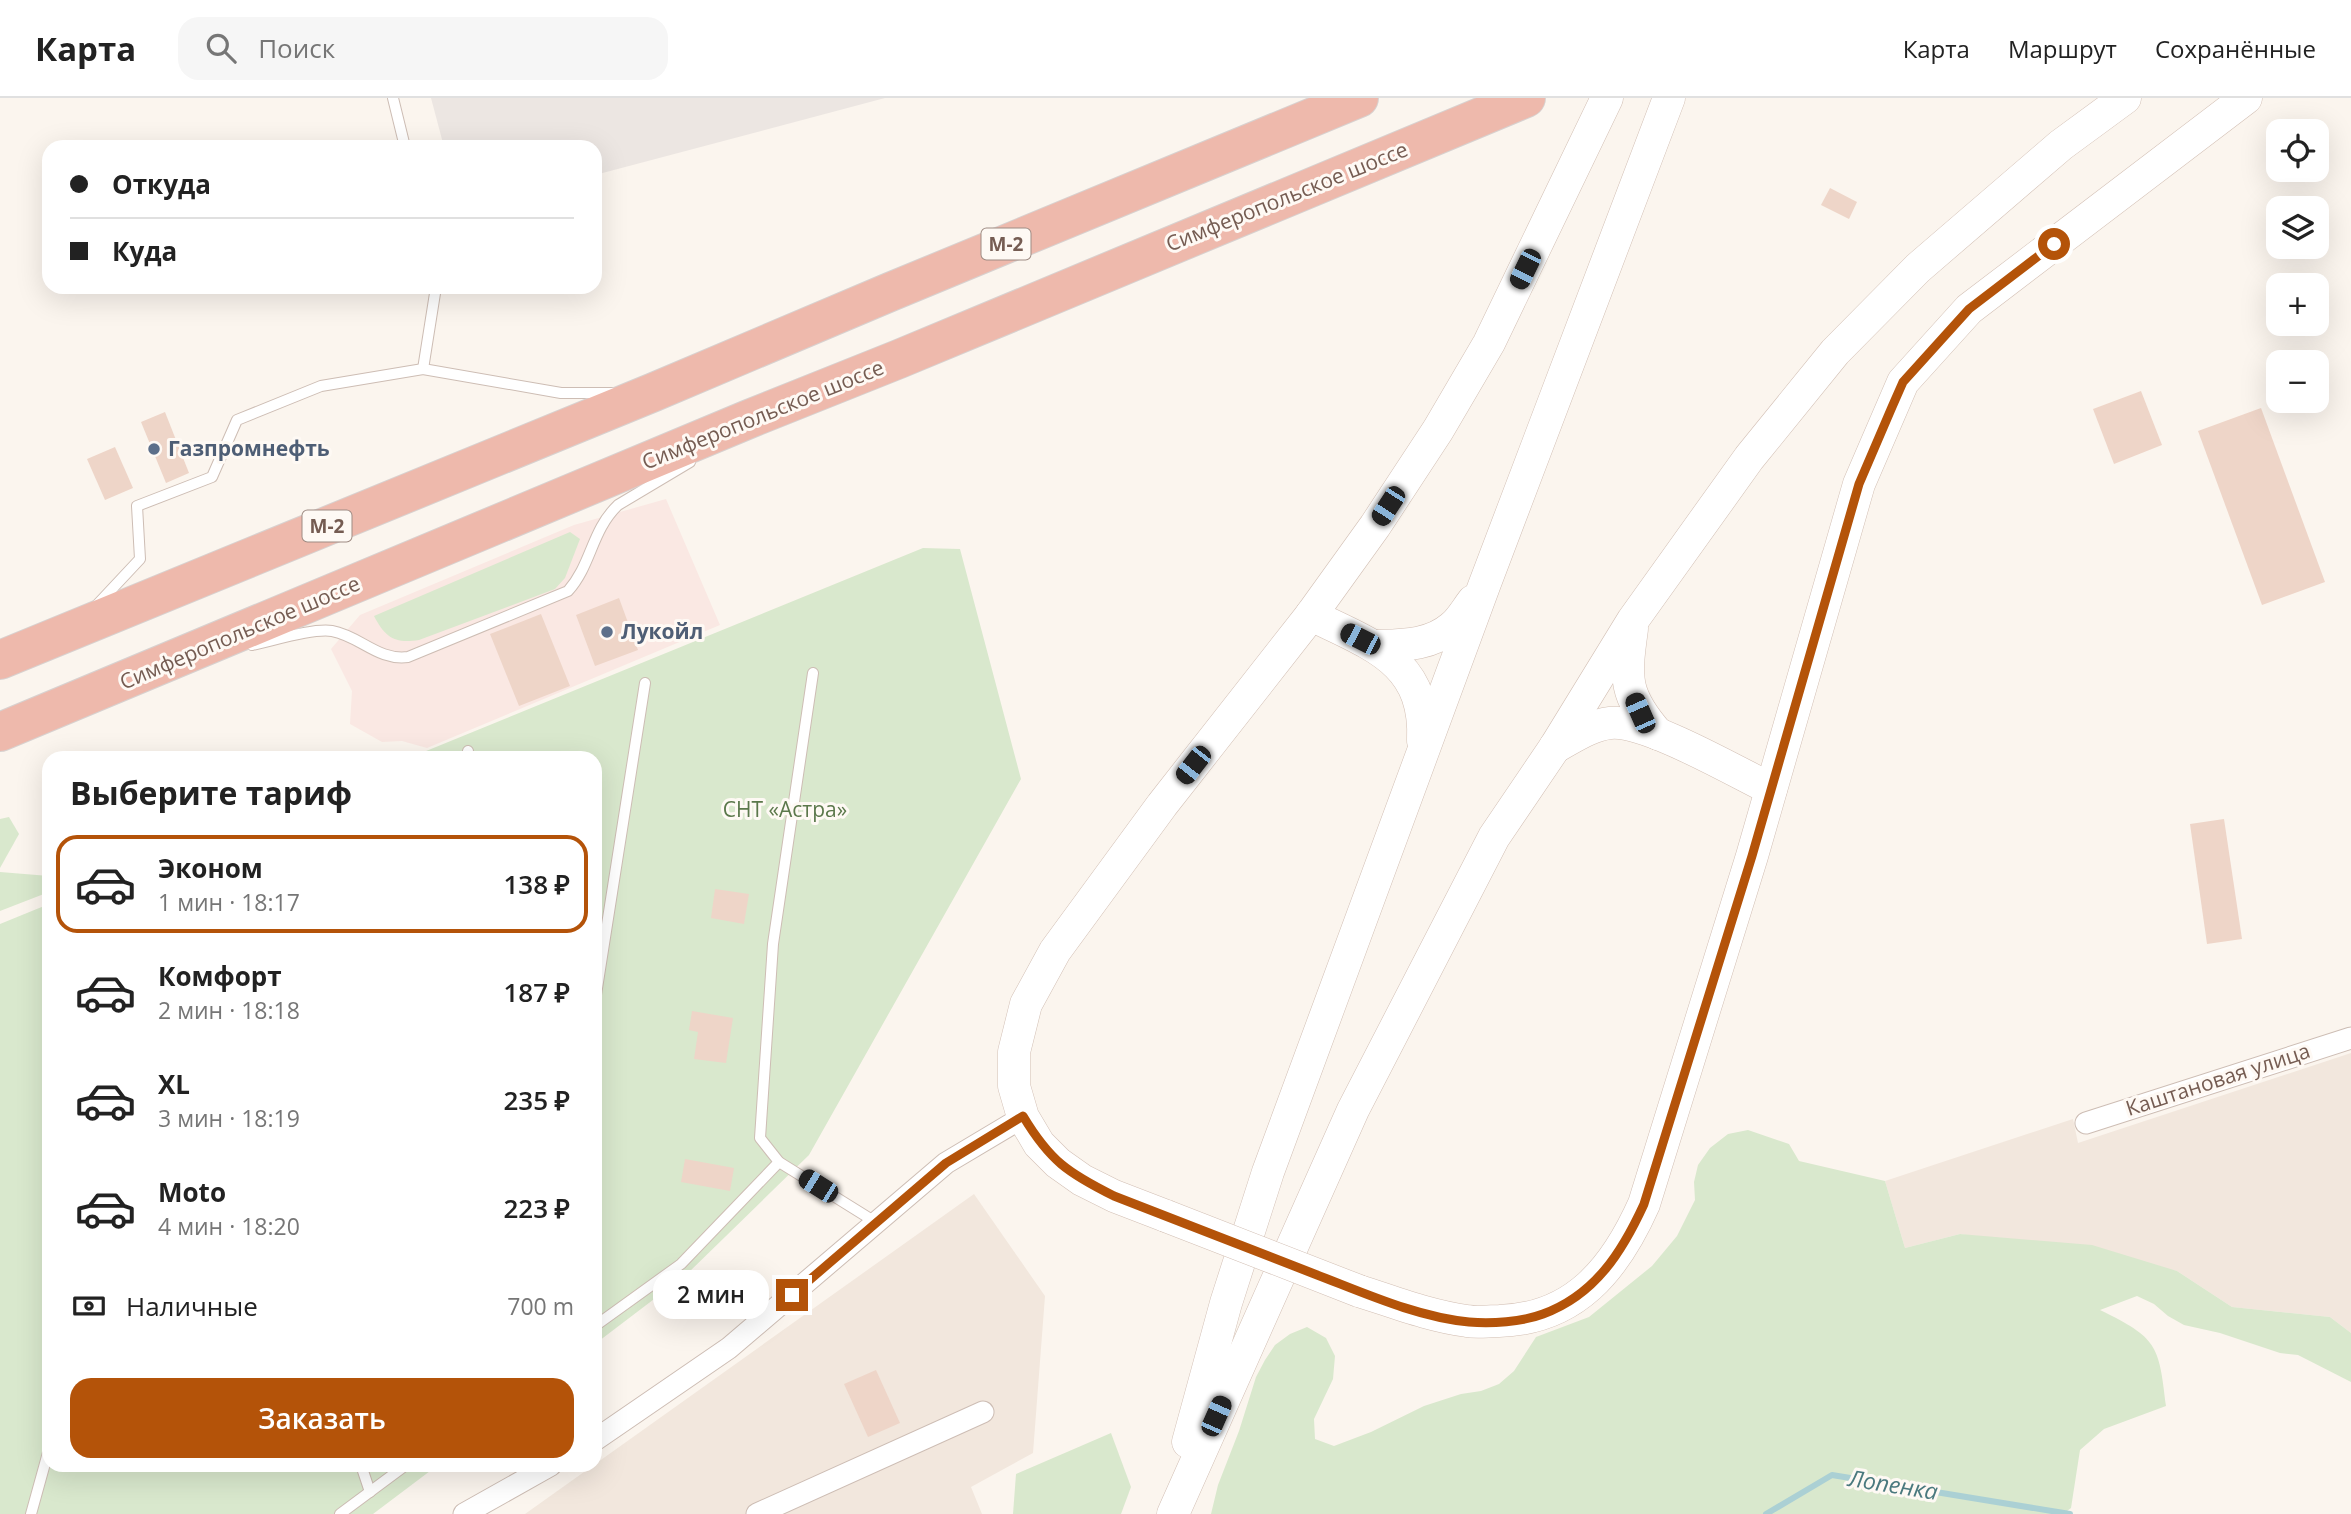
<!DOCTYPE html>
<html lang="ru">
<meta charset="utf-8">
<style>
body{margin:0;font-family:"Open Sans",sans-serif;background:#f6f6f6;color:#222;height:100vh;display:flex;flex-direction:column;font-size:26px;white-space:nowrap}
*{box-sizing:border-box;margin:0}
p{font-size:23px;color:#767676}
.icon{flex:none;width:38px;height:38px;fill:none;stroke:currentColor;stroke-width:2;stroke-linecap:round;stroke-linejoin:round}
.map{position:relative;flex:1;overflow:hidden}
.side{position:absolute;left:42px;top:653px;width:560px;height:721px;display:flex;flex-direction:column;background:#fff;border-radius:21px;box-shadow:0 7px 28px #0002}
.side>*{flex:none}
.banner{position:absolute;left:42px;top:42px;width:560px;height:154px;border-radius:21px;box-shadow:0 7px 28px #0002;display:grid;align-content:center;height:154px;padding:0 28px;background:#fff}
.tools{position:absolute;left:2266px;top:21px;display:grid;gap:14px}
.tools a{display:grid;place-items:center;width:63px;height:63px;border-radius:14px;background:#fff;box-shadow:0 7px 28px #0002;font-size:35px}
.end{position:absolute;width:32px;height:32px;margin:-16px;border:9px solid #b45309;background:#fff;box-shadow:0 0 0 4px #fff}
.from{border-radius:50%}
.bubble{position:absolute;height:49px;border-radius:21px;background:#fff;box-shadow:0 7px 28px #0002;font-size:23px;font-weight:600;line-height:49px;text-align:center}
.car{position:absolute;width:21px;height:42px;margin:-21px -10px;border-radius:9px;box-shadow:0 0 5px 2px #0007;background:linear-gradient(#222 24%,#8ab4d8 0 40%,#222 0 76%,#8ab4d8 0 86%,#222 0)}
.banner b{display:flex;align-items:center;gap:24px;height:66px;font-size:26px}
.banner b+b{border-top:2px solid #e0e0e0}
.banner i{width:18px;height:18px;background:#222}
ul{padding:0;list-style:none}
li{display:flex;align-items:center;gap:21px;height:98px;margin:0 14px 10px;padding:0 14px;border:4px solid transparent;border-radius:21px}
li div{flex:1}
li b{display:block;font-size:26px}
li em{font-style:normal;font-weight:600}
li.on{border-color:#b45309}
li>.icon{width:63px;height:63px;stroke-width:1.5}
h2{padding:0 28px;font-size:32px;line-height:84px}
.pay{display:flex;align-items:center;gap:18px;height:77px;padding:0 28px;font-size:26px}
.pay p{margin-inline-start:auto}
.action{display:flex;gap:14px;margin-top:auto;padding:14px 28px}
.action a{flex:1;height:80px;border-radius:21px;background:#b45309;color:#fff;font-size:28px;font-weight:600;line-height:80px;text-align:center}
header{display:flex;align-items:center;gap:42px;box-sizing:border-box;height:98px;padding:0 35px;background:#fff;border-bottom:2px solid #e0e0e0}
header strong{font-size:33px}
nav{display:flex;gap:38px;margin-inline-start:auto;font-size:24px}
.search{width:490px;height:63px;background:#f6f6f6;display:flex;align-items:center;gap:18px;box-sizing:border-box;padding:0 24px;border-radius:21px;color:#767676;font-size:26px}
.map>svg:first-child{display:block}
.residential{fill:#f2e7dd}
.commercial{fill:#fae8e3}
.industrial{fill:#ece6e2}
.green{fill:#d9e8cd}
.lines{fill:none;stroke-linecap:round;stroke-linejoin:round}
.stream{stroke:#abd0d4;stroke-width:6}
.building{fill:#eed5c8}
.lane-casing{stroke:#cdbdb4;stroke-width:12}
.street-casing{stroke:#cdbdb4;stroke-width:23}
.secondary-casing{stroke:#d2bfb4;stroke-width:33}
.highway-casing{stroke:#d8d1cf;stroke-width:40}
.lane{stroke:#fff;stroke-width:10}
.street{stroke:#fff;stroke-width:21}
.secondary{stroke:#fff;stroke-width:32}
.highway{stroke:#eeb9ac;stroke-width:38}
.secondary-bridge-casing{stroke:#d2bfb4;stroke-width:33;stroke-linecap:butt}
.secondary-bridge{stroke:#fff;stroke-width:32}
.route{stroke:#b45309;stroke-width:9}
.service-dot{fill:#5c6f8a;stroke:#fef9f4;stroke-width:2.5}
.labels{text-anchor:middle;stroke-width:6;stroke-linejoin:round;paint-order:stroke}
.shield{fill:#fef9f4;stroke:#9e8b83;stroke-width:2}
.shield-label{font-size:19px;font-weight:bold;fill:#755c52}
.street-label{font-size:21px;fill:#755c52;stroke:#fef9f4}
.service-label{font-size:21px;font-weight:bold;fill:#4e5e75;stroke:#fef9f4;text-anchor:start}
.park-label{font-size:21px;fill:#5b784b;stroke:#fef9f4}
.water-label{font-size:23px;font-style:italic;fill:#4a797e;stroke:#fef9f4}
</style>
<header>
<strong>Карта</strong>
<div class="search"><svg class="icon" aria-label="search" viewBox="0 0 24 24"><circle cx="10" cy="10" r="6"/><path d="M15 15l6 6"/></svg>Поиск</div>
<nav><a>Карта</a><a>Маршрут</a><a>Сохранённые</a></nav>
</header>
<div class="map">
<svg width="2351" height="1416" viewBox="0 0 2351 1416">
<rect width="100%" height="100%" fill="#fbf5ee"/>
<g class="residential">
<polygon points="2351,955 2351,1235 2330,1219 2232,1209 2177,1173 1960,1136 1905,1150 1885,1083 2073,1021 2078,1045"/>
<polygon points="974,1096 1045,1198 1033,1355 971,1389 982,1416 525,1416"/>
</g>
<polygon class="commercial" points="666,401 720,527 427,650 402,643 382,644 350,626 352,593 331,551 360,517 574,427"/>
<polygon class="industrial" points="431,0 885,0 595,77 595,49 444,49"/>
<g class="green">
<path d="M570,434L580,441L565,480L555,491L419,542C394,546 385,539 374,518Z"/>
<polygon points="923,450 960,451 1021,681 809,1057 687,1176 595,1246 595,660 409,660"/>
<polygon points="9,719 19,736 0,770 0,721"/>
<polygon points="0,774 49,778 49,794 0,813"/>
<polygon points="49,806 49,1367 438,1367 373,1416 0,1416 0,826"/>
<path d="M1748,1032L1789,1046L1799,1063L1885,1083L1905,1150L1960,1136L2092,1147L2177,1173L2232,1209L2330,1219L2351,1235V1284L2298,1257L2280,1255L2220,1235L2184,1227L2168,1218L2154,1206L2137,1198L2100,1212C2157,1240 2159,1246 2166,1308L2104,1331L2080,1352L2071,1410L2063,1416H1211L1218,1387L1239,1333L1256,1279L1265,1262L1275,1247L1290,1236L1307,1229L1326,1240L1335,1258L1333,1281L1314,1321L1315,1341L1334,1348L1371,1334L1424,1308L1461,1296L1481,1293L1499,1286L1514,1273L1536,1239L1589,1219L1652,1168L1677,1138L1695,1102L1694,1084L1698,1067L1710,1050L1728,1036Z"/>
<polygon points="1111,1335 1131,1389 1121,1416 1013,1416 1016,1376"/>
</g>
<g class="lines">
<polyline class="stream" points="1766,1416 1832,1377 2070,1416"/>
</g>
<g class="building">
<polygon points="1830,90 1857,104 1849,121 1821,107"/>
<polygon points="2141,293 2162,347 2114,366 2093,311"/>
<polygon points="2261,310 2325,484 2262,507 2198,333"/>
<polygon points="165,314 189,375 166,385 141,324"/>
<polygon points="115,349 133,390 105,402 87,361"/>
<polygon points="619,500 638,552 595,568 576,517"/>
<polygon points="541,516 570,588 519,608 490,536"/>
<polygon points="2224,721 2242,841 2207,846 2190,726"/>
<polygon points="715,791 749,796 744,826 711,820"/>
<polygon points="692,913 733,920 726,965 694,961 698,934 689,932"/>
<polygon points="685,1061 734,1070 730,1093 681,1084"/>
<polygon points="876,1272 900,1325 868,1339 844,1286"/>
</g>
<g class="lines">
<defs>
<g id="lane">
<polyline points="393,0 405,49"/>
<polyline points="423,271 436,189"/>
<polyline points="96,508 140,461 137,408 212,379 237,322 321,288 423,271 561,295 612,295"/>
<path d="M252,547C272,543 313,530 332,533C360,538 378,563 408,559L568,493C592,466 591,433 618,407L690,364"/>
<polyline points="813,575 773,846 760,1040 779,1064 877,1125"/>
<polyline points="467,660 468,653"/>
<polyline points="595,903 645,585"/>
<polyline points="595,1228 681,1166 779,1064"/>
<polyline points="361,1367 370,1394"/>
<polyline points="31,1416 49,1351"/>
<polyline points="340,1416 406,1367"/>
</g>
<g id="street">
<polyline points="2086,1025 2351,940"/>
<polyline points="595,1342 729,1250 946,1065 1023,1019"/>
<polyline points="464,1416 551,1367"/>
<polyline points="757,1416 983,1314"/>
</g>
<g id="secondary">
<path d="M1311,517C1372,547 1427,563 1423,643"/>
<path d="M1632,531C1625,581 1624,597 1658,636"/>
<path d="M1374,548C1401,547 1430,548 1452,529C1460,523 1466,512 1473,503"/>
<path d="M1555,649C1572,640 1591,627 1610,625C1645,621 1736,674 1771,691"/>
<polyline points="1166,1118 1114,1098 1082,1082 1058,1065 1039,1046 1023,1019 1014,988 1014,954 1026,906 1055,853 1162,707 1311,517 1375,428 1438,332 1489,245 1607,0"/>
<path d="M1359,1193C1394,1204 1429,1218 1467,1223C1477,1225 1488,1223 1499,1223C1575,1221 1615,1171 1644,1106L1752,758L1859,386L1903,284L1969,211L2246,0"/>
<polyline points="1188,1344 1226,1205 1268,1074 1484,488 1669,0"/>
<polyline points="1173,1416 1353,1012 1494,739 1555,649 1633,522 1749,360 1835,254 1918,170 2061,47 2125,0"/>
</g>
<g id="highway">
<polyline points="0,562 654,294 890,194 1359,0"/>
<polyline points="0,634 749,321 899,261 1526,0"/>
</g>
</defs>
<use href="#lane" class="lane-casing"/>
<use href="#street" class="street-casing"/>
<use href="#secondary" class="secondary-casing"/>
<use href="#highway" class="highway-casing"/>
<use href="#lane" class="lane"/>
<use href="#street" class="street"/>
<use href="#secondary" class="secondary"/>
<use href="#highway" class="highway"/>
<defs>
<polyline id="secondary-bridge" points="1166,1118 1359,1193"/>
</defs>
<use href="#secondary-bridge" class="secondary-bridge-casing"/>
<use href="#secondary-bridge" class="secondary-bridge"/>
</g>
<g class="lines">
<path class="route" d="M792,1197L946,1065L1023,1018C1050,1063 1068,1075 1114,1098C1180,1124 1246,1149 1312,1175C1362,1194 1416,1219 1469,1224C1491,1226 1522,1224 1543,1216C1595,1197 1622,1154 1644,1106L1752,758L1859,386L1892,309L1903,284L1969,211L2054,146"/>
</g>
<g class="service-dot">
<circle cx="154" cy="351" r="7"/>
<circle cx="607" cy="534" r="7"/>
</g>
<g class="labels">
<g class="shield">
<rect x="981.5" y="130.5" width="49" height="31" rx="5"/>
<rect x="302.5" y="412.5" width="49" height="31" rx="5"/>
</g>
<g class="shield-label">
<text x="1006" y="153">М-2</text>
<text x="327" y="435">М-2</text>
</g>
<g class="street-label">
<text transform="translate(1287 99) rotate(-22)" y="7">Симферопольское шоссе</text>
<text transform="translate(763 317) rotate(-22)" y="7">Симферопольское шоссе</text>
<text transform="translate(240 535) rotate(-23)" y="7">Симферопольское шоссе</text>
<text transform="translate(2218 982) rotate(-18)" y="7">Каштановая улица</text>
</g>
<g class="service-label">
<text x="168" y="358">Газпромнефть</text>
<text x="621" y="541">Лукойл</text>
</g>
<g class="park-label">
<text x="785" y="719">СНТ «Астра»</text>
</g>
<g class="water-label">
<text transform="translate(1893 1387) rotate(9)" y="8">Лопенка</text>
</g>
</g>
</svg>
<div class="tools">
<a><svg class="icon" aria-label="locate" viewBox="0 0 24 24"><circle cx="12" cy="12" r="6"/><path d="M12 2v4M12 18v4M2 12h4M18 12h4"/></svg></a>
<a><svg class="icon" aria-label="layers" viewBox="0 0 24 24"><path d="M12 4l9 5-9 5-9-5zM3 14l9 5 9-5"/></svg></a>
<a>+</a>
<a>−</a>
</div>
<i class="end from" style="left:2054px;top:146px"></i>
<i class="end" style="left:792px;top:1197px"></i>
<div class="bubble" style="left:653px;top:1172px;width:116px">2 мин</div>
<i class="car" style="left:1525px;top:171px;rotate:206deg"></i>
<i class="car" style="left:1388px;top:408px;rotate:213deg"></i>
<i class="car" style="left:1360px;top:541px;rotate:297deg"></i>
<i class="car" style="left:1640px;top:615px;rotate:336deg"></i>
<i class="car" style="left:1193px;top:667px;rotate:218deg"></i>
<i class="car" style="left:818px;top:1088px;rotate:302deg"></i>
<i class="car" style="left:1216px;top:1318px;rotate:24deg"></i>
<div class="banner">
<b><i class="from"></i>Откуда</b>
<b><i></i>Куда</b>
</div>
<section class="side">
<h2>Выберите тариф</h2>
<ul>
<li class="on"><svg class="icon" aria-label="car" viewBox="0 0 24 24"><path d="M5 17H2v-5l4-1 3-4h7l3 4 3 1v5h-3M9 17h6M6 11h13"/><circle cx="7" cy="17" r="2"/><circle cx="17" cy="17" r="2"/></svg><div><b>Эконом</b><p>1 мин · 18:17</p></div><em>138 ₽</em></li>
<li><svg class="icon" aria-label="car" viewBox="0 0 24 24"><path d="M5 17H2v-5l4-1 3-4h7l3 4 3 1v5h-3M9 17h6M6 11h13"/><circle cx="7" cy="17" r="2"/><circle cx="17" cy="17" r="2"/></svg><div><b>Комфорт</b><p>2 мин · 18:18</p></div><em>187 ₽</em></li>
<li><svg class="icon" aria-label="car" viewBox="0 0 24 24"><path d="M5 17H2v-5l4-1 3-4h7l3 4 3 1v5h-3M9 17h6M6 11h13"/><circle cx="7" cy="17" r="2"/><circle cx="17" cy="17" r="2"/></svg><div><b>XL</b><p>3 мин · 18:19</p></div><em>235 ₽</em></li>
<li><svg class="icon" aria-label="car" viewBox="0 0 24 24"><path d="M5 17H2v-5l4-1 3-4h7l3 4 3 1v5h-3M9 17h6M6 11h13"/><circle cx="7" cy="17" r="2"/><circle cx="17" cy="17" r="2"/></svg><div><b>Moto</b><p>4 мин · 18:20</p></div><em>223 ₽</em></li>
</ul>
<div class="pay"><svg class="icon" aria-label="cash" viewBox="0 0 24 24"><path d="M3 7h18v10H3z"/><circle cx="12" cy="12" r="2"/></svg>Наличные<p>700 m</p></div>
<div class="action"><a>Заказать</a></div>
</section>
</div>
